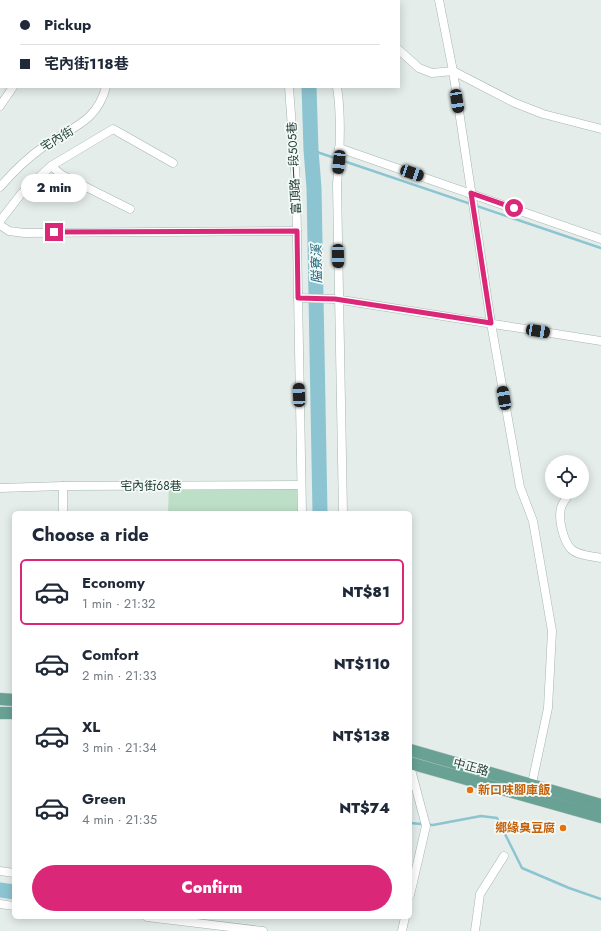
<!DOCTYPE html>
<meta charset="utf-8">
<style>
body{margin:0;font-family:Jost,"Noto Sans TC",sans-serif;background:#f6f6f7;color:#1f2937;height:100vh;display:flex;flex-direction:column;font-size:15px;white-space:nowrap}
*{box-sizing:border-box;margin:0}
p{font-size:13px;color:#747a83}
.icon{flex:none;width:22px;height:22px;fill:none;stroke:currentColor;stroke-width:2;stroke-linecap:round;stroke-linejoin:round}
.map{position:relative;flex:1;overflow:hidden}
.panel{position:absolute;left:12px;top:511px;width:400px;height:408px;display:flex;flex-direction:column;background:#fff;border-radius:6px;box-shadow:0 2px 10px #0003}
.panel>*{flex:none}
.top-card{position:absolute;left:0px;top:0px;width:400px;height:88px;box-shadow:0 2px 10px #0003;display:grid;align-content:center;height:88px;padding:0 20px;background:#fff}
.buttons{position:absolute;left:545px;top:455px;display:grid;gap:8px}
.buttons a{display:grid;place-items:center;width:44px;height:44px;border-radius:50%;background:#fff;box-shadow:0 2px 10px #0003;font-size:20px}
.end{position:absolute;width:18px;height:18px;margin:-9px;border:5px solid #db2777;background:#fff;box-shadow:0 0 0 2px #fff}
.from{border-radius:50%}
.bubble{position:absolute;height:28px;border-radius:14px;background:#fff;box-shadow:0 2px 10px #0003;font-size:13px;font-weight:800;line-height:28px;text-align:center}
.car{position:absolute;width:12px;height:24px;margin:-12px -6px;border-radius:5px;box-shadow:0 0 3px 1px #0007;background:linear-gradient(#222 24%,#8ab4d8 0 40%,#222 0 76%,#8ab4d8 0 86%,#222 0)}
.top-card b{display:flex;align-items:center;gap:14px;height:38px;font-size:15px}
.top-card b+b{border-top:1px solid #e0e1e3}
.top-card i{width:10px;height:10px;background:#1f2937}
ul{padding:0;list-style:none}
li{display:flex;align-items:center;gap:12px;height:66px;margin:0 8px 6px;padding:0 12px;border:2px solid transparent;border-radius:6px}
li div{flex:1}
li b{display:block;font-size:15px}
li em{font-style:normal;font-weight:800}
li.selected{border-color:#db2777}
li>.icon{width:36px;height:36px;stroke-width:1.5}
h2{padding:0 20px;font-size:18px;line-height:48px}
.primary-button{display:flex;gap:8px;margin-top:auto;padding:8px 20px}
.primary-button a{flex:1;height:46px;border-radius:24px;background:#db2777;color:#fff;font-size:16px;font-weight:800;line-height:46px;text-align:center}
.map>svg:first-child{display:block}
.green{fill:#bddec7}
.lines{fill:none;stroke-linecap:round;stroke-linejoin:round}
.stream{stroke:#8dc4d1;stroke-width:2.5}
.river{stroke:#8dc4d1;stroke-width:15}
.minor-casing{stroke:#a6b5b0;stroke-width:9}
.primary-casing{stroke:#c1c9c7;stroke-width:13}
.minor{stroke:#fff;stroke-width:8}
.primary{stroke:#69a295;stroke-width:12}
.route{stroke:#db2777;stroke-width:5}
.food-dot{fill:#e8710a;stroke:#f5faf7;stroke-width:1.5}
.labels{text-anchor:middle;stroke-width:3.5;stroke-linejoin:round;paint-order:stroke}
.street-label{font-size:12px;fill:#233f38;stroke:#f5faf7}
.food-label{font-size:12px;font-weight:bold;fill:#c56008;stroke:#f5faf7;text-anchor:start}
.water-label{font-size:13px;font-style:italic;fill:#1e687b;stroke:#f5faf7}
</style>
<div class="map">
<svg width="601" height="931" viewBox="0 0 601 931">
<rect width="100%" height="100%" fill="#e4ede9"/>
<polygon class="green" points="299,485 300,513 168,513 169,486"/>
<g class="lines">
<g class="stream">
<polyline points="311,150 601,248"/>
<polyline points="410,823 433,825 481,816 497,818 522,868 569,888 601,899"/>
</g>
<g class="river">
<polyline points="286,0 287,1"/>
<polyline points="309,87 311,150 314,188 320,513"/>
<polyline points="0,890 14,892"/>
</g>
<defs>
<g id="minor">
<polyline points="267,0 267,1"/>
<polyline points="313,0 314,1"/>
<polyline points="344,0 345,1"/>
<polyline points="439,0 453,71 491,323 520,487 533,521 552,631 548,708 531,788"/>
<polyline points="56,1 56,0"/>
<polyline points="138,1 139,0"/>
<polyline points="399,50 419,68 432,73 453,71 515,103 543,114 601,129"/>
<polyline points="289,87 296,183 302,513"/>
<path d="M337,87C342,118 340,152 337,184L343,513"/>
<polyline points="0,106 13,87"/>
<polyline points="339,148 601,239"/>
<polyline points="51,166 62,175 130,209"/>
<path d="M0,187C13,172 26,159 43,147C70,127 96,124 106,87"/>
<polyline points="0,221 21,194 51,166 113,129 173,163"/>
<polyline points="0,225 9,231 24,233 297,231"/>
<polyline points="298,298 335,299 601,341"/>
<polyline points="0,488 63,486 301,485"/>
<path d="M567,497C565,500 562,504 561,508C558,519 563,540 571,549C579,556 592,556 601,558"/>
<polyline points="63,513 63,486"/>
<polyline points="410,766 426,826 410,895"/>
<polyline points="0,871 14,873"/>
<polyline points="0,904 14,906"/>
<polyline points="147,917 263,931"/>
<polyline points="402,931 405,917"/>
<polyline points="475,931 480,894 504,856"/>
</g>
<g id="primary">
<polyline points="0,699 14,700"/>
<polyline points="0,713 14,713"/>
<polyline points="410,750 601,805"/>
<polyline points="410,763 601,817"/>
</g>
</defs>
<use href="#minor" class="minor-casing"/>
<use href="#primary" class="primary-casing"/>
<use href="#minor" class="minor"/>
<use href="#primary" class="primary"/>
</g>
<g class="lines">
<polyline class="route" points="54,232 297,231 298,298 335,299 491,323 471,193 514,208"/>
</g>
<g class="food-dot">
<circle cx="470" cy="790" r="4"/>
<circle cx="563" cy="828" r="4"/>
</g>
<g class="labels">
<g class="street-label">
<text transform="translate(57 139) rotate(-31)" y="4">宅內街</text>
<text transform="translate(294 168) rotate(-93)" y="4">富頂路一段505巷</text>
<text x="151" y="490">宅內街68巷</text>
<text transform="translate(471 767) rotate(15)" y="4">中正路</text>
</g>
<g class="food-label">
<text x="478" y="794">新口味腳庫飯</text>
<text x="555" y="832" text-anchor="end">鄉緣臭豆腐</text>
</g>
<g class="water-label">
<text transform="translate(316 264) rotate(-91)" y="5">隘寮溪</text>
</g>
</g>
</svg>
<div class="buttons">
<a><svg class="icon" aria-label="locate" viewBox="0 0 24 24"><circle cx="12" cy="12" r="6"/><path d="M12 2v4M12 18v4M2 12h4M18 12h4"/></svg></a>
</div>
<i class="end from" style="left:514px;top:208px"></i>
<i class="end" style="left:54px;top:232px"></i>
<div class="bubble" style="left:21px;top:174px;width:66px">2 min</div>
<i class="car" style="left:457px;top:101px;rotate:171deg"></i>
<i class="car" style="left:339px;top:162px;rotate:186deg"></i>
<i class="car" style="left:412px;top:173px;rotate:109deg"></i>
<i class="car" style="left:338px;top:256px;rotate:179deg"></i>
<i class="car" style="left:538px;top:331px;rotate:99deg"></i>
<i class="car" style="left:299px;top:395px;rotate:358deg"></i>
<i class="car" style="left:504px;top:398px;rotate:350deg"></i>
<div class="top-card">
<b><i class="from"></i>Pickup</b>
<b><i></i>宅內街118巷</b>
</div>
<section class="panel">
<h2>Choose a ride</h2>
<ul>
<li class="selected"><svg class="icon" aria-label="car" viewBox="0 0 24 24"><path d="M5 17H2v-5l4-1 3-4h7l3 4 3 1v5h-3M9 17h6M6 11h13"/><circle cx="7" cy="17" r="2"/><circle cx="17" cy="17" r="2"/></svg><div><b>Economy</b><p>1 min · 21:32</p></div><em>NT$81</em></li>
<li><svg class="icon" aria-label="car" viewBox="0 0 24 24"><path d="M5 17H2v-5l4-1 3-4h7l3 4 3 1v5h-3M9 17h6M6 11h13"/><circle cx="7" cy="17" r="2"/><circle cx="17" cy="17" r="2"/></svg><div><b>Comfort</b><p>2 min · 21:33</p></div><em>NT$110</em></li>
<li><svg class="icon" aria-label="car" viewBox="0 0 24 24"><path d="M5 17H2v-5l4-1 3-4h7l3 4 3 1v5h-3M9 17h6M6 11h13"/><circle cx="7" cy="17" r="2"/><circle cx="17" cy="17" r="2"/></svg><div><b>XL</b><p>3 min · 21:34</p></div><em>NT$138</em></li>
<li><svg class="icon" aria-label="car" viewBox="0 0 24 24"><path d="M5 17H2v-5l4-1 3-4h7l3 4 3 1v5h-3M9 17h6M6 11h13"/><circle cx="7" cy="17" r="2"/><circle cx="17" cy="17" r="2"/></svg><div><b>Green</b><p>4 min · 21:35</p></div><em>NT$74</em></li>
</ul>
<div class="primary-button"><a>Confirm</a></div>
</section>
</div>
